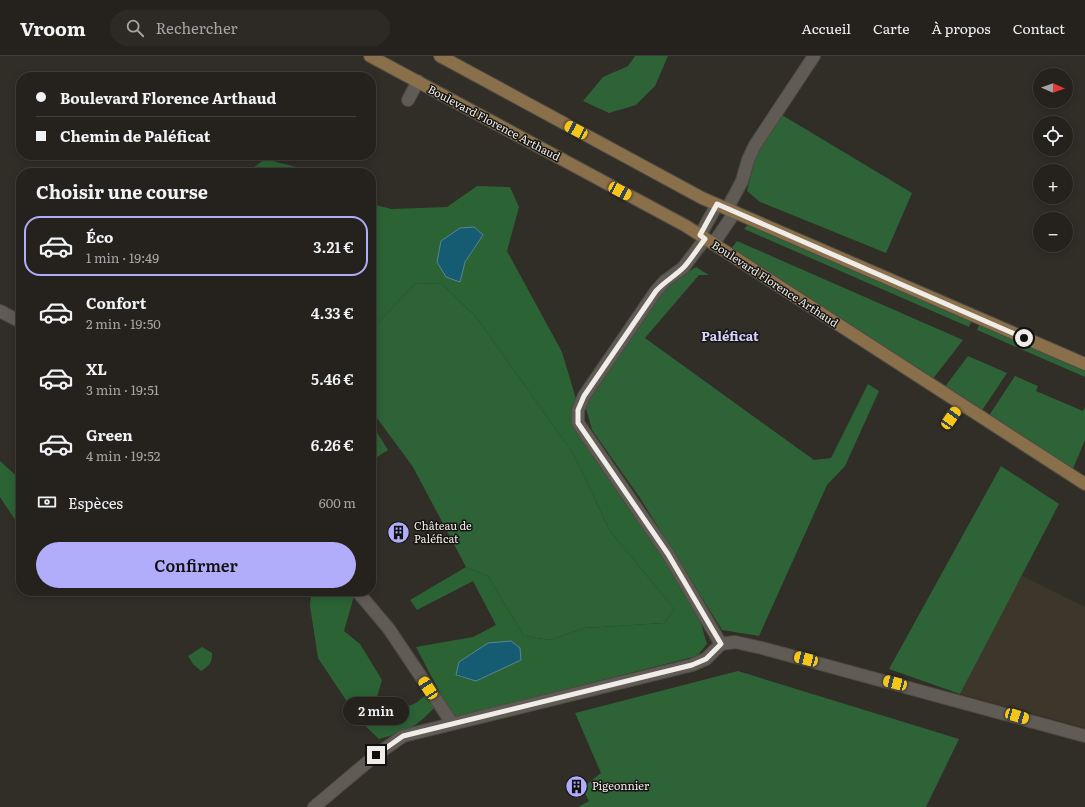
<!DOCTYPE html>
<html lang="fr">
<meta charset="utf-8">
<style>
body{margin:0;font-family:Literata,serif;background:#2d2a26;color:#f1f3f6;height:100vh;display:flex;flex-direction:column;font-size:15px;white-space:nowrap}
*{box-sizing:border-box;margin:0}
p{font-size:13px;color:#a3a4a4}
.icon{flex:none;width:22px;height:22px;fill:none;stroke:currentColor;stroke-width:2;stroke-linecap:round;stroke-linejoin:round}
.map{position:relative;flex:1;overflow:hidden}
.side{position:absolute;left:16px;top:112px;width:360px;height:428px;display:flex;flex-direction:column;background:#25221d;border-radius:16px;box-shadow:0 2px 10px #0003,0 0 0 1px #423f3b}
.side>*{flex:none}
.hud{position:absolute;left:16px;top:16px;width:360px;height:88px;border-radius:16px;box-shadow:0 2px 10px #0003,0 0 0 1px #423f3b;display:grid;align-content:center;height:88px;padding:0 20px;background:#25221d}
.needle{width:26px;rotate:92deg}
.controls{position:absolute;left:1033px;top:12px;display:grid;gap:8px}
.controls a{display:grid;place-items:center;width:40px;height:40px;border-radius:50%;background:#25221d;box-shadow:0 2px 10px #0003,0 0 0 1px #423f3b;font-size:20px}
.end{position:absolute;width:18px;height:18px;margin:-9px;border:5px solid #f0ede9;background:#111;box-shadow:0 0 0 2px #111}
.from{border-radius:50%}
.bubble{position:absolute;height:28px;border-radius:14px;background:#25221d;box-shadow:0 2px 10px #0003,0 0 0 1px #423f3b;font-size:13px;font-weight:600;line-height:28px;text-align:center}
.car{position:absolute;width:12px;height:24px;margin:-12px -6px;border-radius:5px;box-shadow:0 0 3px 1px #0007;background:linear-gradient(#f5c518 24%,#345 0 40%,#f5c518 0 76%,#345 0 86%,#f5c518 0)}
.hud b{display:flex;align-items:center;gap:14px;height:38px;font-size:15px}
.hud b+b{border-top:1px solid #423f3b}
.hud i{width:10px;height:10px;background:#f1f3f6}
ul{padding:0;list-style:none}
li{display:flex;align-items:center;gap:12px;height:60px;margin:0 8px 6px;padding:0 12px;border:2px solid transparent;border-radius:16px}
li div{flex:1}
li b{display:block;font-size:15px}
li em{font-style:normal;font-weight:600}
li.selected{border-color:#b1adfa}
li>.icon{width:36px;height:36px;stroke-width:1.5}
h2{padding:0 20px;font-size:18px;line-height:48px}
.pay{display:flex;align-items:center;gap:10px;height:44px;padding:0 20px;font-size:15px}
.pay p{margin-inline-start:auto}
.action{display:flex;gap:8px;margin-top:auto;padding:8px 20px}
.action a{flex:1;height:46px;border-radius:24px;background:#b1adfa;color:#111;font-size:16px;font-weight:600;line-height:46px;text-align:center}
header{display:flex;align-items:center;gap:24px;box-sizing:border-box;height:56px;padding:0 20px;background:#25221d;border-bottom:1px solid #423f3b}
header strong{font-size:19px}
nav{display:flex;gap:22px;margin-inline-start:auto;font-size:14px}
.search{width:280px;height:36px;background:#2d2a26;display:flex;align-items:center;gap:10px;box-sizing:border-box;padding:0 14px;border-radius:22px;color:#a3a4a4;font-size:15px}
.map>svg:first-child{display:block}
.built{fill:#3d362a}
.green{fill:#2e6237}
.forest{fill:#2b6335;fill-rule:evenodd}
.water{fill:#155b72;stroke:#578796}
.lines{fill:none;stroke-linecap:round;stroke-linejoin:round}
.street-casing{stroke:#4d4a44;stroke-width:14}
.secondary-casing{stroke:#4d4a44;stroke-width:14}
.street{stroke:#605c55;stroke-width:12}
.secondary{stroke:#8a6f4b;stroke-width:12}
.route{stroke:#f0ede9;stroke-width:5}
.labels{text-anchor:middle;stroke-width:3;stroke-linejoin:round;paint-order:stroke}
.street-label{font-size:11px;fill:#f0ede9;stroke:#181613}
.poi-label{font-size:11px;fill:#f0ede9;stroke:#181613;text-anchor:start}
.quarter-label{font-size:13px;font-weight:bold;fill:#d3d2fe;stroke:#181613}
</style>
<header>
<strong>Vroom</strong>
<div class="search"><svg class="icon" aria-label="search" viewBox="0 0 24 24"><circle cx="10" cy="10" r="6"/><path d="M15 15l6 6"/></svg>Rechercher</div>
<nav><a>Accueil</a><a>Carte</a><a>À propos</a><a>Contact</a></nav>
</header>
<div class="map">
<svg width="1085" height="751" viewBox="0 0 1085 751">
<rect width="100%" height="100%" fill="#312d27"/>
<polygon class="built" points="1020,519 1085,551 1085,672 960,638"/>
<g class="green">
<polygon points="635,0 668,0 655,30 636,49 609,57 583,45 603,21 628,10"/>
<polygon points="782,59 912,137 886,197 760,146 747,135 757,94"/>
<polygon points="749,167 972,264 969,271 744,173"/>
<polygon points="737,185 963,284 932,324 731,193"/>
<polygon points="696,211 709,219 699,219 645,282 814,404 831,402 868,328 879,335 845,410 827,429 759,580 722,574 640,442 592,374 585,349 668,229"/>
<polygon points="416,227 442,228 476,261 574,399 610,475 674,553 664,567 585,572 550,584 524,580 488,520 466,511 413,411 371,354 371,274"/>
<polygon points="980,267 1085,313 1085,321 977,274"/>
<polygon points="968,300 1007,317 981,356 944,332"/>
<polygon points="1015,320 1038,330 1036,335 1083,355 1085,351 1085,384 1072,415 988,361"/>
<polygon points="371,367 388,394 371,405"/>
<polygon points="1001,410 1059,448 960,638 889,613"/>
<polygon points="738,615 959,683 926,751 578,751 589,745 582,732 601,717 575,657"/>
</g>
<g class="forest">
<polygon points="265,103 308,114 312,117 246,117"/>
<path d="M477,130L510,131L519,151L507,195L562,296L576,343L572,367L663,497L699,561L707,588L697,600L453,662L416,591L473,581L496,569L473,525L417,554L410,544L466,511L488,520L524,580L550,584L585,572L664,567L674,553L610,475L574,399L476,261L442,228L416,227L371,274V148L392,153L447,151ZM474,171L483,179L465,206ZM521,604L476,625L456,620Z"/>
<polygon points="0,405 21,424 21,473 0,441"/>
<path d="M314,535H350L354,540L344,575L360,588L382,624L377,641L376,653L393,656L416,647L427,638L435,651C414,673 407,675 379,683L360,665L318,602L310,550L311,537Z"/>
<path d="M202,591L212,597C212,607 210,609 201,615L193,608L188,600Z"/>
</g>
<g class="water">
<polygon points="474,171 483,179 465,206 460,226 446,221 437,206 441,185 460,172"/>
<polygon points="511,585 520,592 521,604 476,625 456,619 459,606 488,587"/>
</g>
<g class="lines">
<defs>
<g id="street">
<polyline points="408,44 418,25"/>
<polyline points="727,153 742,125 748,104 755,89 814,0"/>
<polyline points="700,179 717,149"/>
<polyline points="705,183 683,212 665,225 656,235 584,340 578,354 578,367 668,498 721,588"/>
<polyline points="713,188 735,156"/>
<polyline points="0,255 21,266"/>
<polyline points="949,364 961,348"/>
<polyline points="357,535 389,573 452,667"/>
<polyline points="721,588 735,586 762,592 1085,680"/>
<polyline points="314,751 376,699 403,680 692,609 706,603 721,588"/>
</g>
<g id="secondary">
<polyline points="370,0 686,170 1085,428"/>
<polyline points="440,0 702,142 1085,308"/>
</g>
</defs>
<use href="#street" class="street-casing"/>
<use href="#secondary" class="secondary-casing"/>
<use href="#street" class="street"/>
<use href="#secondary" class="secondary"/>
</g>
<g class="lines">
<path class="route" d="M376,699L403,680L692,609L706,603L721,588L668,498L578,367V354L584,340L656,235C664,226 675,220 684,211C692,202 698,192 705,183L700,179L717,148L1024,282"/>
</g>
<defs>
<symbol id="building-disc" viewBox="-11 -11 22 22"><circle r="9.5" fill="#b1adfa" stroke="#181613"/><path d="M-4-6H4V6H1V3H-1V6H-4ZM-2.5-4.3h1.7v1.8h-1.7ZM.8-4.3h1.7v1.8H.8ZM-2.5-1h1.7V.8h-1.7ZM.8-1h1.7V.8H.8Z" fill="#111"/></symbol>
</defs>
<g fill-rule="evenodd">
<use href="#building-disc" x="386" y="464" width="25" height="25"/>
<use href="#building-disc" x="564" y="718" width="25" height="25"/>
</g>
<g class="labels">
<g class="street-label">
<text transform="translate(494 67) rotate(28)" y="4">Boulevard Florence Arthaud</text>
<text transform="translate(775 228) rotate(33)" y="4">Boulevard Florence Arthaud</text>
</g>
<g class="poi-label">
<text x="414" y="474">Château de<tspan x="414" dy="13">Paléficat</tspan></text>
<text x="592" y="734">Pigeonnier</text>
</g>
<g class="quarter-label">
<text x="730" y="285">Paléficat</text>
</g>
</g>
</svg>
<div class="controls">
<a><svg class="needle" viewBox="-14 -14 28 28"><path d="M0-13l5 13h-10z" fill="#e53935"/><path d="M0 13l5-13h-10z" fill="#a3a4a4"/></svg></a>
<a><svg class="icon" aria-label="locate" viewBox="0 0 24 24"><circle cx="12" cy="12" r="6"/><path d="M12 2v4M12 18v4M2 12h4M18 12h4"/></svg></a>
<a>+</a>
<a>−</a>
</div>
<i class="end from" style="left:1024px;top:282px"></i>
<i class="end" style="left:376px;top:699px"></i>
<div class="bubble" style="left:343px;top:641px;width:66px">2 min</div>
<i class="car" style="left:576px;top:74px;rotate:298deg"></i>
<i class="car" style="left:620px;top:135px;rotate:118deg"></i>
<i class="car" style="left:951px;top:362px;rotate:35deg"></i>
<i class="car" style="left:806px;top:603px;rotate:285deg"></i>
<i class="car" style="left:895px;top:627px;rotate:285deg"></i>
<i class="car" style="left:428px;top:632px;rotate:327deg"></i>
<i class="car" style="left:1017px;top:660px;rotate:106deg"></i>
<div class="hud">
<b><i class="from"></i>Boulevard Florence Arthaud</b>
<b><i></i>Chemin de Paléficat</b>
</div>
<section class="side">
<h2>Choisir une course</h2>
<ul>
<li class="selected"><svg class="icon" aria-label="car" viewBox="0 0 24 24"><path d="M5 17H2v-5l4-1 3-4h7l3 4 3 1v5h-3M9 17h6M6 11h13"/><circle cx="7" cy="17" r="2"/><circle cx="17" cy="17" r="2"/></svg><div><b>Éco</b><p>1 min · 19:49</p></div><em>3.21 €</em></li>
<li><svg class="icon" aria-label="car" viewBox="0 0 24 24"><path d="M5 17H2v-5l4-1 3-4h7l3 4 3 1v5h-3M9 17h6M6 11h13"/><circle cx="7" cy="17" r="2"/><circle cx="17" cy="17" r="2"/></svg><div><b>Confort</b><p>2 min · 19:50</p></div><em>4.33 €</em></li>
<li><svg class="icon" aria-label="car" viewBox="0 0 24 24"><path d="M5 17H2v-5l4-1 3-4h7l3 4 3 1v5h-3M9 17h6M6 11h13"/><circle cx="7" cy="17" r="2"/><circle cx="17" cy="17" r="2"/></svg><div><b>XL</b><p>3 min · 19:51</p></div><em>5.46 €</em></li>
<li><svg class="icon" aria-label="car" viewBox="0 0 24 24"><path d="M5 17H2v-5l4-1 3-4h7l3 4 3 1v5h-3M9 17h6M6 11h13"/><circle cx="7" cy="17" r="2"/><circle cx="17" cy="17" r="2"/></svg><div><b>Green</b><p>4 min · 19:52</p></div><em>6.26 €</em></li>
</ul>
<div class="pay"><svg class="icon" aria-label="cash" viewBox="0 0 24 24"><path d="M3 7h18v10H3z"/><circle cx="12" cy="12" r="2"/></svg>Espèces<p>600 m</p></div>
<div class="action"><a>Confirmer</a></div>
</section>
</div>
